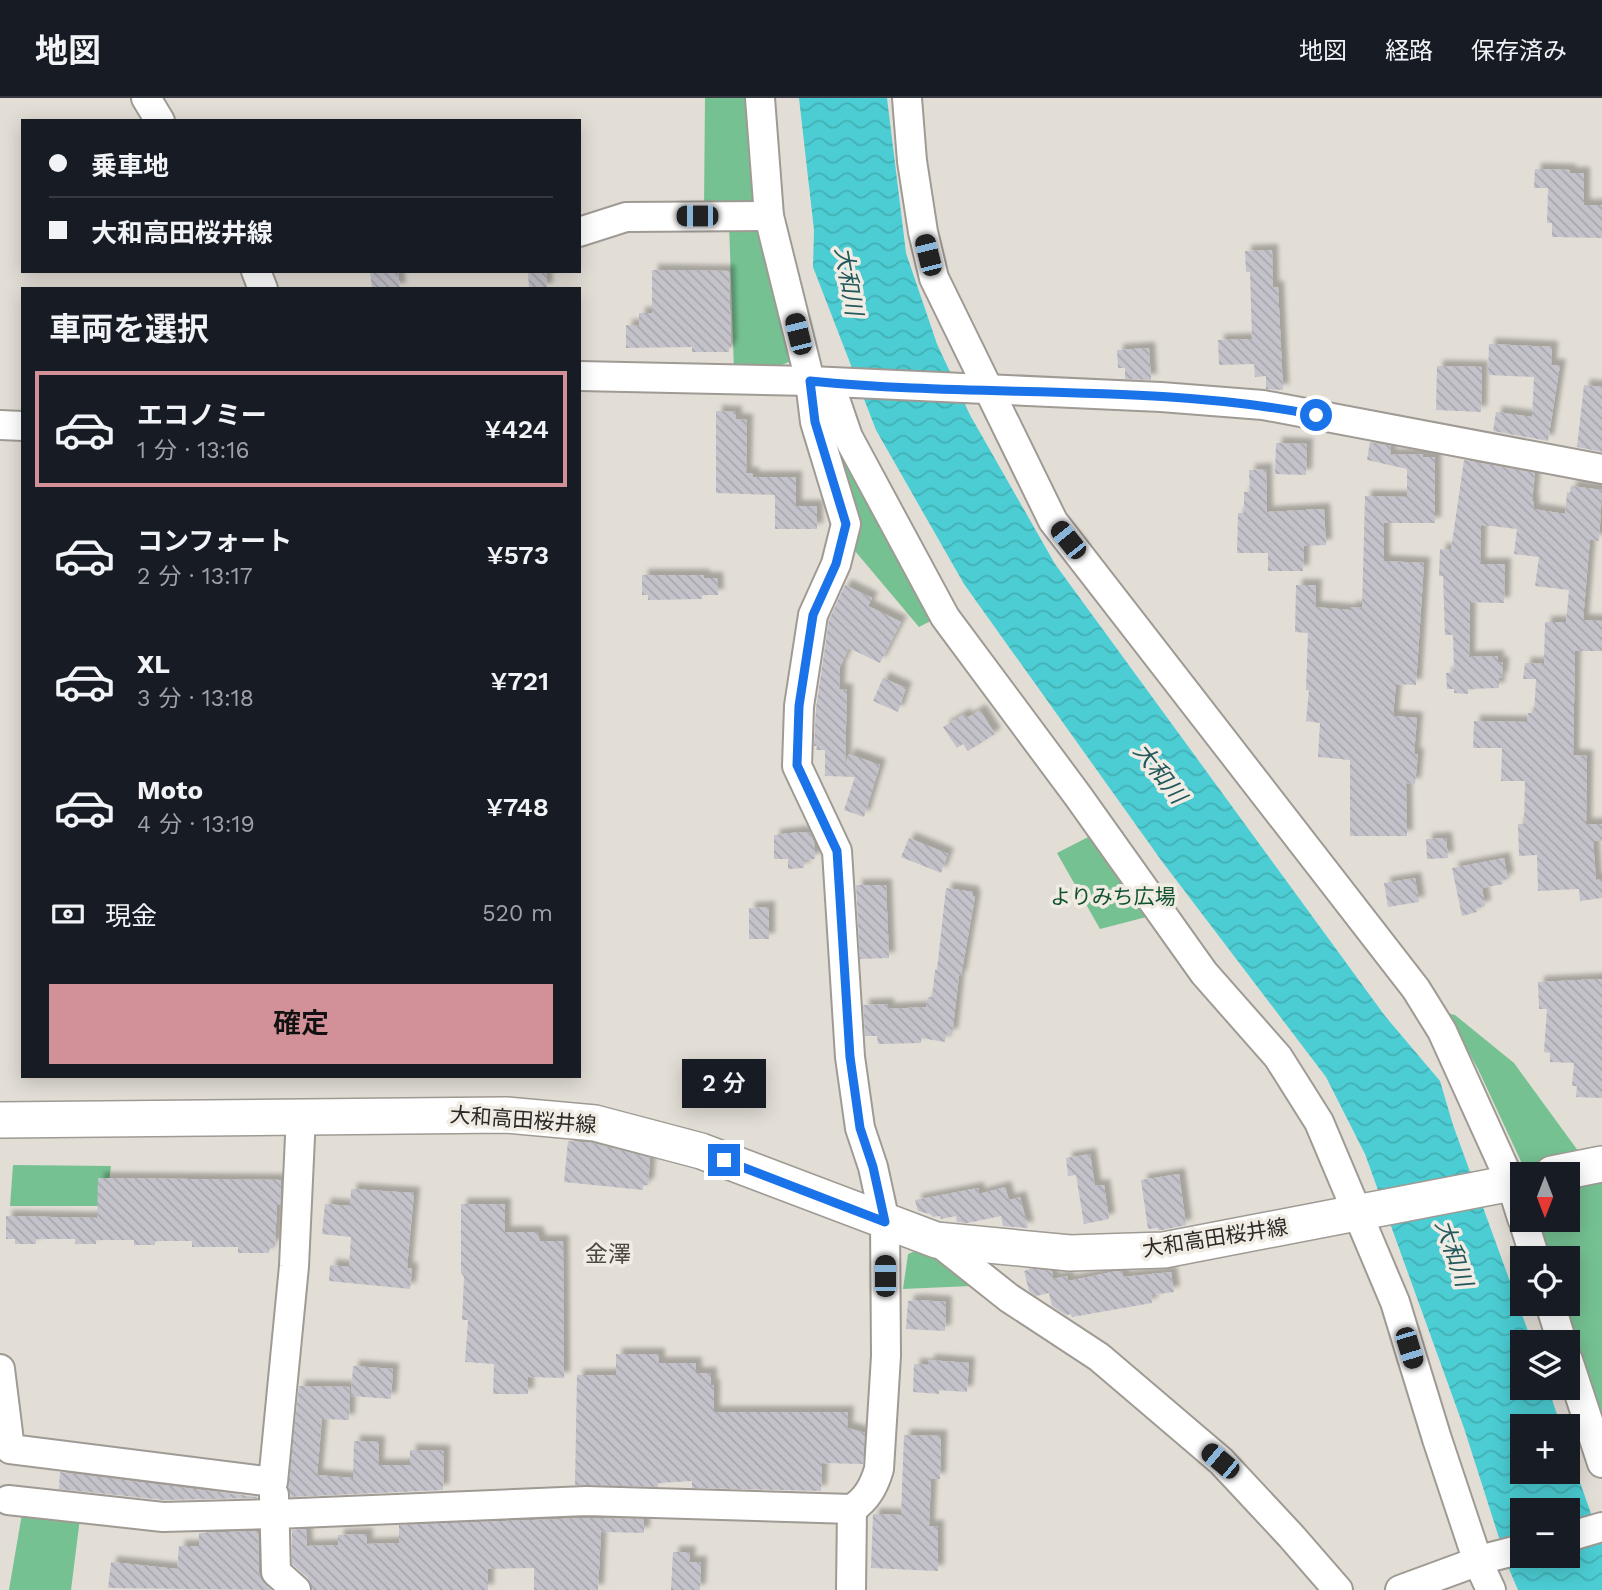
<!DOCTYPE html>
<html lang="ja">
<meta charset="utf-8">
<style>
body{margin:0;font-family:"Work Sans","Noto Sans JP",sans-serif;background:#242831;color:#f1f3f6;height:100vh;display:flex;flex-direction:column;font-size:26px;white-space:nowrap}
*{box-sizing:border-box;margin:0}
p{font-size:23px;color:#9ea1a6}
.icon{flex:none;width:38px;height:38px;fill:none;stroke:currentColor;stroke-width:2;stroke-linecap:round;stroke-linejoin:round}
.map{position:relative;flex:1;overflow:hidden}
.side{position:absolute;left:21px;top:189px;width:560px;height:791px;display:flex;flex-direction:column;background:#171b24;border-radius:0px;box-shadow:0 4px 18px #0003}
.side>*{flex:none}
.top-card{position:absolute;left:21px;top:21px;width:560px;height:154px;border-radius:0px;box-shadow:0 4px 18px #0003;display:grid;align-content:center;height:154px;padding:0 28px;background:#171b24}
.needle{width:46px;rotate:180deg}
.fabs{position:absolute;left:1510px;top:1064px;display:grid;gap:14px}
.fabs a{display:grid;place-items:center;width:70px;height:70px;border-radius:0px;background:#171b24;box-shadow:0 4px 18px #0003;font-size:35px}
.end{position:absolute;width:32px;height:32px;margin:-16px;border:9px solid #1a73e8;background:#fff;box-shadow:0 0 0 4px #fff}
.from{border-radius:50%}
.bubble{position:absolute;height:49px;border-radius:0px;background:#171b24;box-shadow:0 4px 18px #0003;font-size:23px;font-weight:600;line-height:49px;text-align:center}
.car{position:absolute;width:21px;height:42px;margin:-21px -10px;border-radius:9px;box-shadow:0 0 5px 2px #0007;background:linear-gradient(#222 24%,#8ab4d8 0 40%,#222 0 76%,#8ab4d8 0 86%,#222 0)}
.top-card b{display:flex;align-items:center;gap:24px;height:66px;font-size:26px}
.top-card b+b{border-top:2px solid #363941}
.top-card i{width:18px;height:18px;background:#f1f3f6}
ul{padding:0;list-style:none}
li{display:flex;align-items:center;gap:21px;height:116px;margin:0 14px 10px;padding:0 14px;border:4px solid transparent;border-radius:0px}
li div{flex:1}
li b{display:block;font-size:26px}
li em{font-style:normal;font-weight:600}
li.active{border-color:#d29199}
li>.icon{width:63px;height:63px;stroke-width:1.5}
h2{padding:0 28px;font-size:32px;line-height:84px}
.pay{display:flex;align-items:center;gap:18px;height:77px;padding:0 28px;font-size:26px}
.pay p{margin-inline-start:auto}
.action{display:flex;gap:14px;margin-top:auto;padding:14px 28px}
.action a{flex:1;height:80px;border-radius:0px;background:#d29199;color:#111;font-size:28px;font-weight:600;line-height:80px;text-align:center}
header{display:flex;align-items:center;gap:42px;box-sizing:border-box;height:98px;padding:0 35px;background:#171b24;border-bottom:2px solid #363941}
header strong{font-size:33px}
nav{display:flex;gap:38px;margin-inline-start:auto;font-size:24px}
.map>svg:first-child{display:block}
.green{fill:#75c192}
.water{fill:url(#water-waves);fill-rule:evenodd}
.building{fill:url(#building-back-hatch);filter:url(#shadow)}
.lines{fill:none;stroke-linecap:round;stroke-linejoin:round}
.minor-casing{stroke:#9f9a93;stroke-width:32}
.major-casing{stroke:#9f9a93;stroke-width:38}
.minor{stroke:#fff;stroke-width:28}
.major{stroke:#fff;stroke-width:35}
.route{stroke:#1a73e8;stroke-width:9}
.labels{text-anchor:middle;stroke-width:7;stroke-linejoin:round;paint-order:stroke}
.park-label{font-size:21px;fill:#115231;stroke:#f0ebe3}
.street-label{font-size:21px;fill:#2b2926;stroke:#f0ebe3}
.water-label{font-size:23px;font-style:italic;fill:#23595c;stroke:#f0ebe3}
.neighbourhood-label{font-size:23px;fill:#4c4842;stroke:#f0ebe3}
</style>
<header>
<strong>地図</strong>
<nav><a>地図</a><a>経路</a><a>保存済み</a></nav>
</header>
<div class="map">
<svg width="1602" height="1492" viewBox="0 0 1602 1492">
<defs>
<pattern id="water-waves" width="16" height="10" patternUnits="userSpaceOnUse" patternTransform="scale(1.75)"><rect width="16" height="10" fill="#4bcdd3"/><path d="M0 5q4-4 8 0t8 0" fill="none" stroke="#42b0b5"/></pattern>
<pattern id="building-back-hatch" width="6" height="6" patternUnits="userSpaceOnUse" patternTransform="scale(1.75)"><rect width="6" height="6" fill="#c4c2ca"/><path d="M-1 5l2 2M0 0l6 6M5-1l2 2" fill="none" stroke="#a9a7ad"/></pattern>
<filter id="shadow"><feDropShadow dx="6" dy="-6" stdDeviation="2" flood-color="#0004"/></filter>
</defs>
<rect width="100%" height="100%" fill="#e2ded6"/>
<g class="green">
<polygon points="705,0 756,0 762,114 704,112"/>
<polygon points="765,121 791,263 775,270 734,273 729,125"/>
<polygon points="855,322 956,510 919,529 855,453 824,337"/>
<polygon points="1098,734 1158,816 1100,831 1057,755"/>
<polygon points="1447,915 1455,917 1514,965 1584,1061 1525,1072 1478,971"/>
<polygon points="13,1067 111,1068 106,1108 10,1108"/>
<polygon points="1602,1082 1602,1321 1563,1206 1568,1206 1568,1160 1548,1160 1535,1122 1568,1122 1568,1090"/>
<polygon points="923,1150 959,1169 971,1188 903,1191 908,1156"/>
<polygon points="25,1398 82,1404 71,1492 9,1492"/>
</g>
<path class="water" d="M799,0H887L906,155L937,246L970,317L1055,466L1385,918L1440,983L1453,1027L1532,1244H1522V1290H1548L1561,1328H1522V1374H1568V1350L1602,1447V1492H1518L1509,1471L1464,1330L1365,1056L1326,979L1161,762L964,486L876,332L813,169L814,132ZM1522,1412H1568V1458H1522Z"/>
<g class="building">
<polygon points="1535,71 1570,72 1570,75 1584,75 1584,107 1602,107 1602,140 1552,139 1552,125 1547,125 1548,90 1534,90"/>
<polygon points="1272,152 1273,189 1278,189 1283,292 1266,291 1266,278 1255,279 1254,266 1219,267 1218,242 1252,241 1250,174 1246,174 1245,153"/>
<polygon points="652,172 729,173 731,249 729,249 729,254 692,254 692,249 626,250 626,227 639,228 639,215 652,215"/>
<polygon points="370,173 398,173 400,191 372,191"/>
<polygon points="528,173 546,173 547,191 529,191"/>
<polygon points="1489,246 1552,249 1551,267 1560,267 1548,343 1493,333 1496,314 1532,319 1534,279 1488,277"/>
<polygon points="1149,250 1151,282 1125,281 1125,270 1118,270 1117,252"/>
<polygon points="1437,268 1482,269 1481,314 1436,312"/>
<polygon points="1584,287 1602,289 1602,354 1577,349"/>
<polygon points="716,313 736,314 736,321 747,322 746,375 753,375 753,379 796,379 796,408 817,408 817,431 775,431 775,397 716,395"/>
<polygon points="1370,344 1391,348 1390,357 1423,356 1423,359 1435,359 1435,425 1384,425 1384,463 1424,465 1416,587 1396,586 1393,618 1417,620 1414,656 1418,656 1415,686 1406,685 1407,738 1350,738 1350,662 1318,659 1320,625 1306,623 1309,592 1306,592 1308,535 1295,534 1296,487 1316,487 1315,509 1350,512 1350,509 1362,510 1365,398 1407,399 1407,371 1367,362"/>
<polygon points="1276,345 1307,346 1306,377 1275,376"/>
<polygon points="1464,362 1535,375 1532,403 1534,403 1533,411 1565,416 1567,394 1570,395 1571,388 1602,392 1599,443 1590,441 1583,522 1602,523 1602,553 1575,553 1573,657 1587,658 1586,726 1602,726 1602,743 1593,743 1596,782 1602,781 1602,800 1580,803 1579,791 1538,793 1537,757 1519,758 1518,726 1524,726 1525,683 1501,683 1502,650 1473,650 1474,623 1527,624 1528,615 1534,615 1536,581 1523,581 1525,565 1544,566 1545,524 1566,524 1569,492 1535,488 1539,459 1514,456 1517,431 1481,427 1480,466 1505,466 1504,505 1470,504 1469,559 1498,558 1498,564 1503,565 1502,580 1499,580 1499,590 1468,591 1468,596 1454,595 1454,591 1447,591 1446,575 1454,574 1453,537 1445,537 1443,478 1439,478 1440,451 1451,452"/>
<polygon points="1266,371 1267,414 1324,411 1326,447 1304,448 1303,473 1268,473 1268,455 1237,455 1238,415 1244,415 1244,394 1250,394 1249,372"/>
<polygon points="642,477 704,477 704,480 717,480 718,497 702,497 702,501 648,502 648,497 642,497"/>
<polygon points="845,487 872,500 868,508 901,524 880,565 849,550 840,569 839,591 847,592 845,666 849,656 880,667 864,719 844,712 855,679 825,678 825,652 816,652 817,648 814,648 816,610 829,522"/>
<polygon points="883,580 906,590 898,614 873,603"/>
<polygon points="980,612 995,636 968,653 963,646 957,650 943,629 964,616 967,620"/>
<polygon points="800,734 810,735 814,744 815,761 804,762 804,770 788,771 788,761 774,761 774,737"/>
<polygon points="909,740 948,756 941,775 901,759"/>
<polygon points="1446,740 1448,760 1427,761 1426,741"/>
<polygon points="1504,760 1508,781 1502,782 1503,786 1482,790 1485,808 1476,810 1477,814 1462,818 1452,770"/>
<polygon points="1415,780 1419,804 1388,809 1384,785"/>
<polygon points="856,787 886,787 889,860 860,861"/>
<polygon points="946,790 973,794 973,798 975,799 961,878 959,878 952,937 946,936 945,944 921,940 921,945 878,946 877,938 865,938 863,907 888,906 888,911 926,909 928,899 932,899 935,872 937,872"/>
<polygon points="769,809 769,841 749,841 749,810"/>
<polygon points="1602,881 1602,1000 1576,999 1577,988 1572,988 1574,965 1550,964 1550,955 1544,954 1547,911 1539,911 1538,884"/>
<polygon points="568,1043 592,1045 650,1060 648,1087 643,1087 643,1092 564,1084"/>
<polygon points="1090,1056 1095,1088 1104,1087 1109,1121 1084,1126 1076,1077 1068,1078 1066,1060"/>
<polygon points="1179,1076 1186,1127 1162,1132 1158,1132 1158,1130 1148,1131 1141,1082"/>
<polygon points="98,1080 281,1082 280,1107 277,1107 275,1148 270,1148 269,1155 238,1155 238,1149 192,1149 192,1143 155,1143 155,1147 134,1147 134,1142 96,1142 96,1146 75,1146 75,1141 36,1141 36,1146 15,1146 15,1141 6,1141 6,1118 97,1120"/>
<polygon points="1005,1089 1009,1102 1020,1099 1028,1130 1003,1128 1001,1118 967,1125 957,1124 956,1118 941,1121 940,1118 933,1119 930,1116 918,1113 915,1102 978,1090 979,1096"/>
<polygon points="351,1091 414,1095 407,1170 412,1171 410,1191 329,1183 330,1167 349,1169 351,1139 322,1136 325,1106 350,1108"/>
<polygon points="461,1106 505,1106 505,1134 537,1134 540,1143 563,1143 564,1280 528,1279 528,1296 493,1296 494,1266 465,1264 468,1222 462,1222 464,1179 461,1174"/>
<polygon points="1031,1171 1052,1173 1053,1181 1067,1178 1068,1183 1112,1174 1122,1173 1123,1179 1171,1174 1174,1194 1151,1197 1152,1205 1072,1219 1071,1216 1066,1217 1052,1208 1049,1195 1036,1198 1029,1193 1024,1173"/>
<polygon points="919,1202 946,1204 945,1233 906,1231 908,1203"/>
<polygon points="616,1256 659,1256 659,1265 696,1265 696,1275 711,1275 711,1287 714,1287 714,1314 848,1314 847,1330 865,1335 863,1366 822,1365 821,1393 692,1390 692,1383 658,1385 658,1389 575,1387 577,1277 616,1277"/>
<polygon points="929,1262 969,1265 967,1294 939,1292 939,1296 913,1294 914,1266 928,1267"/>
<polygon points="353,1268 393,1271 391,1301 351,1298"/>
<polygon points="299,1288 350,1289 349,1322 322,1321 317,1377 353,1380 354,1343 379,1344 378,1367 410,1367 410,1352 444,1353 443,1392 291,1399 288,1389"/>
<polygon points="904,1337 941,1338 940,1381 931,1381 929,1428 938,1428 938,1473 871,1470 873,1416 901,1417"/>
<polygon points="60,1374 257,1399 257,1400 164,1402 59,1391"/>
<polygon points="586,1420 644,1421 644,1435 601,1434 598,1492 534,1492 534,1470 488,1471 488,1492 312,1492 308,1480 292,1466 292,1432 306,1431 307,1448 338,1447 338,1437 367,1436 367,1446 399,1445 399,1427"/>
<polygon points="258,1433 259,1475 261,1481 271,1492 108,1490 111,1464 177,1471 179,1448 199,1448 199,1435"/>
<polygon points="673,1454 690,1454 689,1464 701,1464 700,1492 671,1492"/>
</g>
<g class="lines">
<defs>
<g id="minor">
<polyline points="146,0 160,23"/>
<polyline points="907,0 912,63 923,134 934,180 1053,423 1416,891 1442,933 1511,1085 1522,1120"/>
<polyline points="579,134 626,119 769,118"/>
<polyline points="256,173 263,191"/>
<polyline points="579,278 810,283 1161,299 1263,307 1602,371"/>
<polyline points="810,283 836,304 848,339 945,519 1078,698 1204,875 1278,959 1319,1024 1395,1204 1437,1341 1478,1464 1491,1492"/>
<polyline points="0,327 23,328"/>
<polyline points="1523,1122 1535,1160"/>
<polyline points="936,1142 1009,1200 1099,1259 1221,1363 1291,1438 1338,1492"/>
<polyline points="1550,1206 1562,1244"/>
<polyline points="1568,1262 1602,1365"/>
<polyline points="0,1271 10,1351 273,1384 294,1168 301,1017"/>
<polyline points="274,1397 276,1474 296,1492"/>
<path d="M8,1402L163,1419L276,1416L586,1403L852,1411C867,1401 874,1388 879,1371L886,1258L885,1124L873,1069L860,1030L850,959L837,753L797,668L799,608L813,517L836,466L846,426L815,324L810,283L769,118L760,0"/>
<polyline points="1568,1439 1602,1429"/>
<polyline points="851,1492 852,1411"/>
<polyline points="1400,1492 1487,1460 1522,1451"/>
</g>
<g id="major">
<polyline points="0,1022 506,1017 595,1025 701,1053 936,1142 1070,1155 1164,1152 1522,1083"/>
<polyline points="1552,1076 1602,1066"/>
</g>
</defs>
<use href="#minor" class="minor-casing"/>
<use href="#major" class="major-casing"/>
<use href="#minor" class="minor"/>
<use href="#major" class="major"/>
</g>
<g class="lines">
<path class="route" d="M724,1062L885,1124L873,1069L860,1030L850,959L837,753L797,667L799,608L813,517L836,466L846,426L815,324L810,283C978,300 1150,285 1316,317"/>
</g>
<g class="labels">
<g class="park-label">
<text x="1113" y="806">よりみち広場</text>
</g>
<g class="street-label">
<text transform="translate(523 1022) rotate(4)" y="7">大和高田桜井線</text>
<text transform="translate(1215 1140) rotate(-9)" y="7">大和高田桜井線</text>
</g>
<g class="water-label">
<text transform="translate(849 183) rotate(80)" y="8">大和川</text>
<text transform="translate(1160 675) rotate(52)" y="8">大和川</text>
<text transform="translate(1454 1155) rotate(71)" y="8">大和川</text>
</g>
<g class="neighbourhood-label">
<text x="608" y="1164">金澤</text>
</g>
</g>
</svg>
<div class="fabs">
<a><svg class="needle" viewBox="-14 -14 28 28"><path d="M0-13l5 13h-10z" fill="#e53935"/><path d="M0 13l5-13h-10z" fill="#9ea1a6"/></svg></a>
<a><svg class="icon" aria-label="locate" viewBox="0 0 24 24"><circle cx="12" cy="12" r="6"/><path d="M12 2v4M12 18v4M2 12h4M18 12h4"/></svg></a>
<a><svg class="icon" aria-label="layers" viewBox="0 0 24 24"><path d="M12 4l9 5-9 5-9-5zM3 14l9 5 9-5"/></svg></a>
<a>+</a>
<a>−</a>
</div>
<i class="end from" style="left:1316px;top:317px"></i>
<i class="end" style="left:724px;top:1062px"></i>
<div class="bubble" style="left:682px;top:961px;width:84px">2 分</div>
<i class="car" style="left:697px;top:118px;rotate:270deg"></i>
<i class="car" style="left:928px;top:157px;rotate:346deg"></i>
<i class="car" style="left:798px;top:236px;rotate:346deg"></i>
<i class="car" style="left:1068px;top:442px;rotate:321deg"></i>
<i class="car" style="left:885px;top:1178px;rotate:0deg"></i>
<i class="car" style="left:1409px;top:1250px;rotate:163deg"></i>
<i class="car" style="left:1220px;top:1363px;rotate:310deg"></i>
<div class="top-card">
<b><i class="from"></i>乗車地</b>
<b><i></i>大和高田桜井線</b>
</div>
<section class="side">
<h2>車両を選択</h2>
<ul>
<li class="active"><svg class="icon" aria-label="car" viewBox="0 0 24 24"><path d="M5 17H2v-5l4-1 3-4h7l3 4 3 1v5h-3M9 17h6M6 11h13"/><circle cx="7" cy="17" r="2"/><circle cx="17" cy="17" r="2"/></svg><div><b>エコノミー</b><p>1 分 · 13:16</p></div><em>¥424</em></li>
<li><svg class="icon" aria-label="car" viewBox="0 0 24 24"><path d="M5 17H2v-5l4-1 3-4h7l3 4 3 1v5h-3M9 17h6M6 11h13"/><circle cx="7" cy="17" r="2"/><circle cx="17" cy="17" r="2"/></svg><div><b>コンフォート</b><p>2 分 · 13:17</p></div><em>¥573</em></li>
<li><svg class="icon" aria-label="car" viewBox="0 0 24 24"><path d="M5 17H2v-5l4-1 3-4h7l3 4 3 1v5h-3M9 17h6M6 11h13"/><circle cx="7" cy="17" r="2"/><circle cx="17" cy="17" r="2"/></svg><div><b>XL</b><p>3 分 · 13:18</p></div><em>¥721</em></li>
<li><svg class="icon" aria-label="car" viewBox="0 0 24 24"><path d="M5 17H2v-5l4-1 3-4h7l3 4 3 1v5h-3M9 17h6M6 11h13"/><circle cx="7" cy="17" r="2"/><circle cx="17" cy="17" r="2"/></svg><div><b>Moto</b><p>4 分 · 13:19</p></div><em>¥748</em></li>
</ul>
<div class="pay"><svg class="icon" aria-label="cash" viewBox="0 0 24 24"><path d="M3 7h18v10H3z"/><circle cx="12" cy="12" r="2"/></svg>現金<p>520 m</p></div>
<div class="action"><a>確定</a></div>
</section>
</div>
